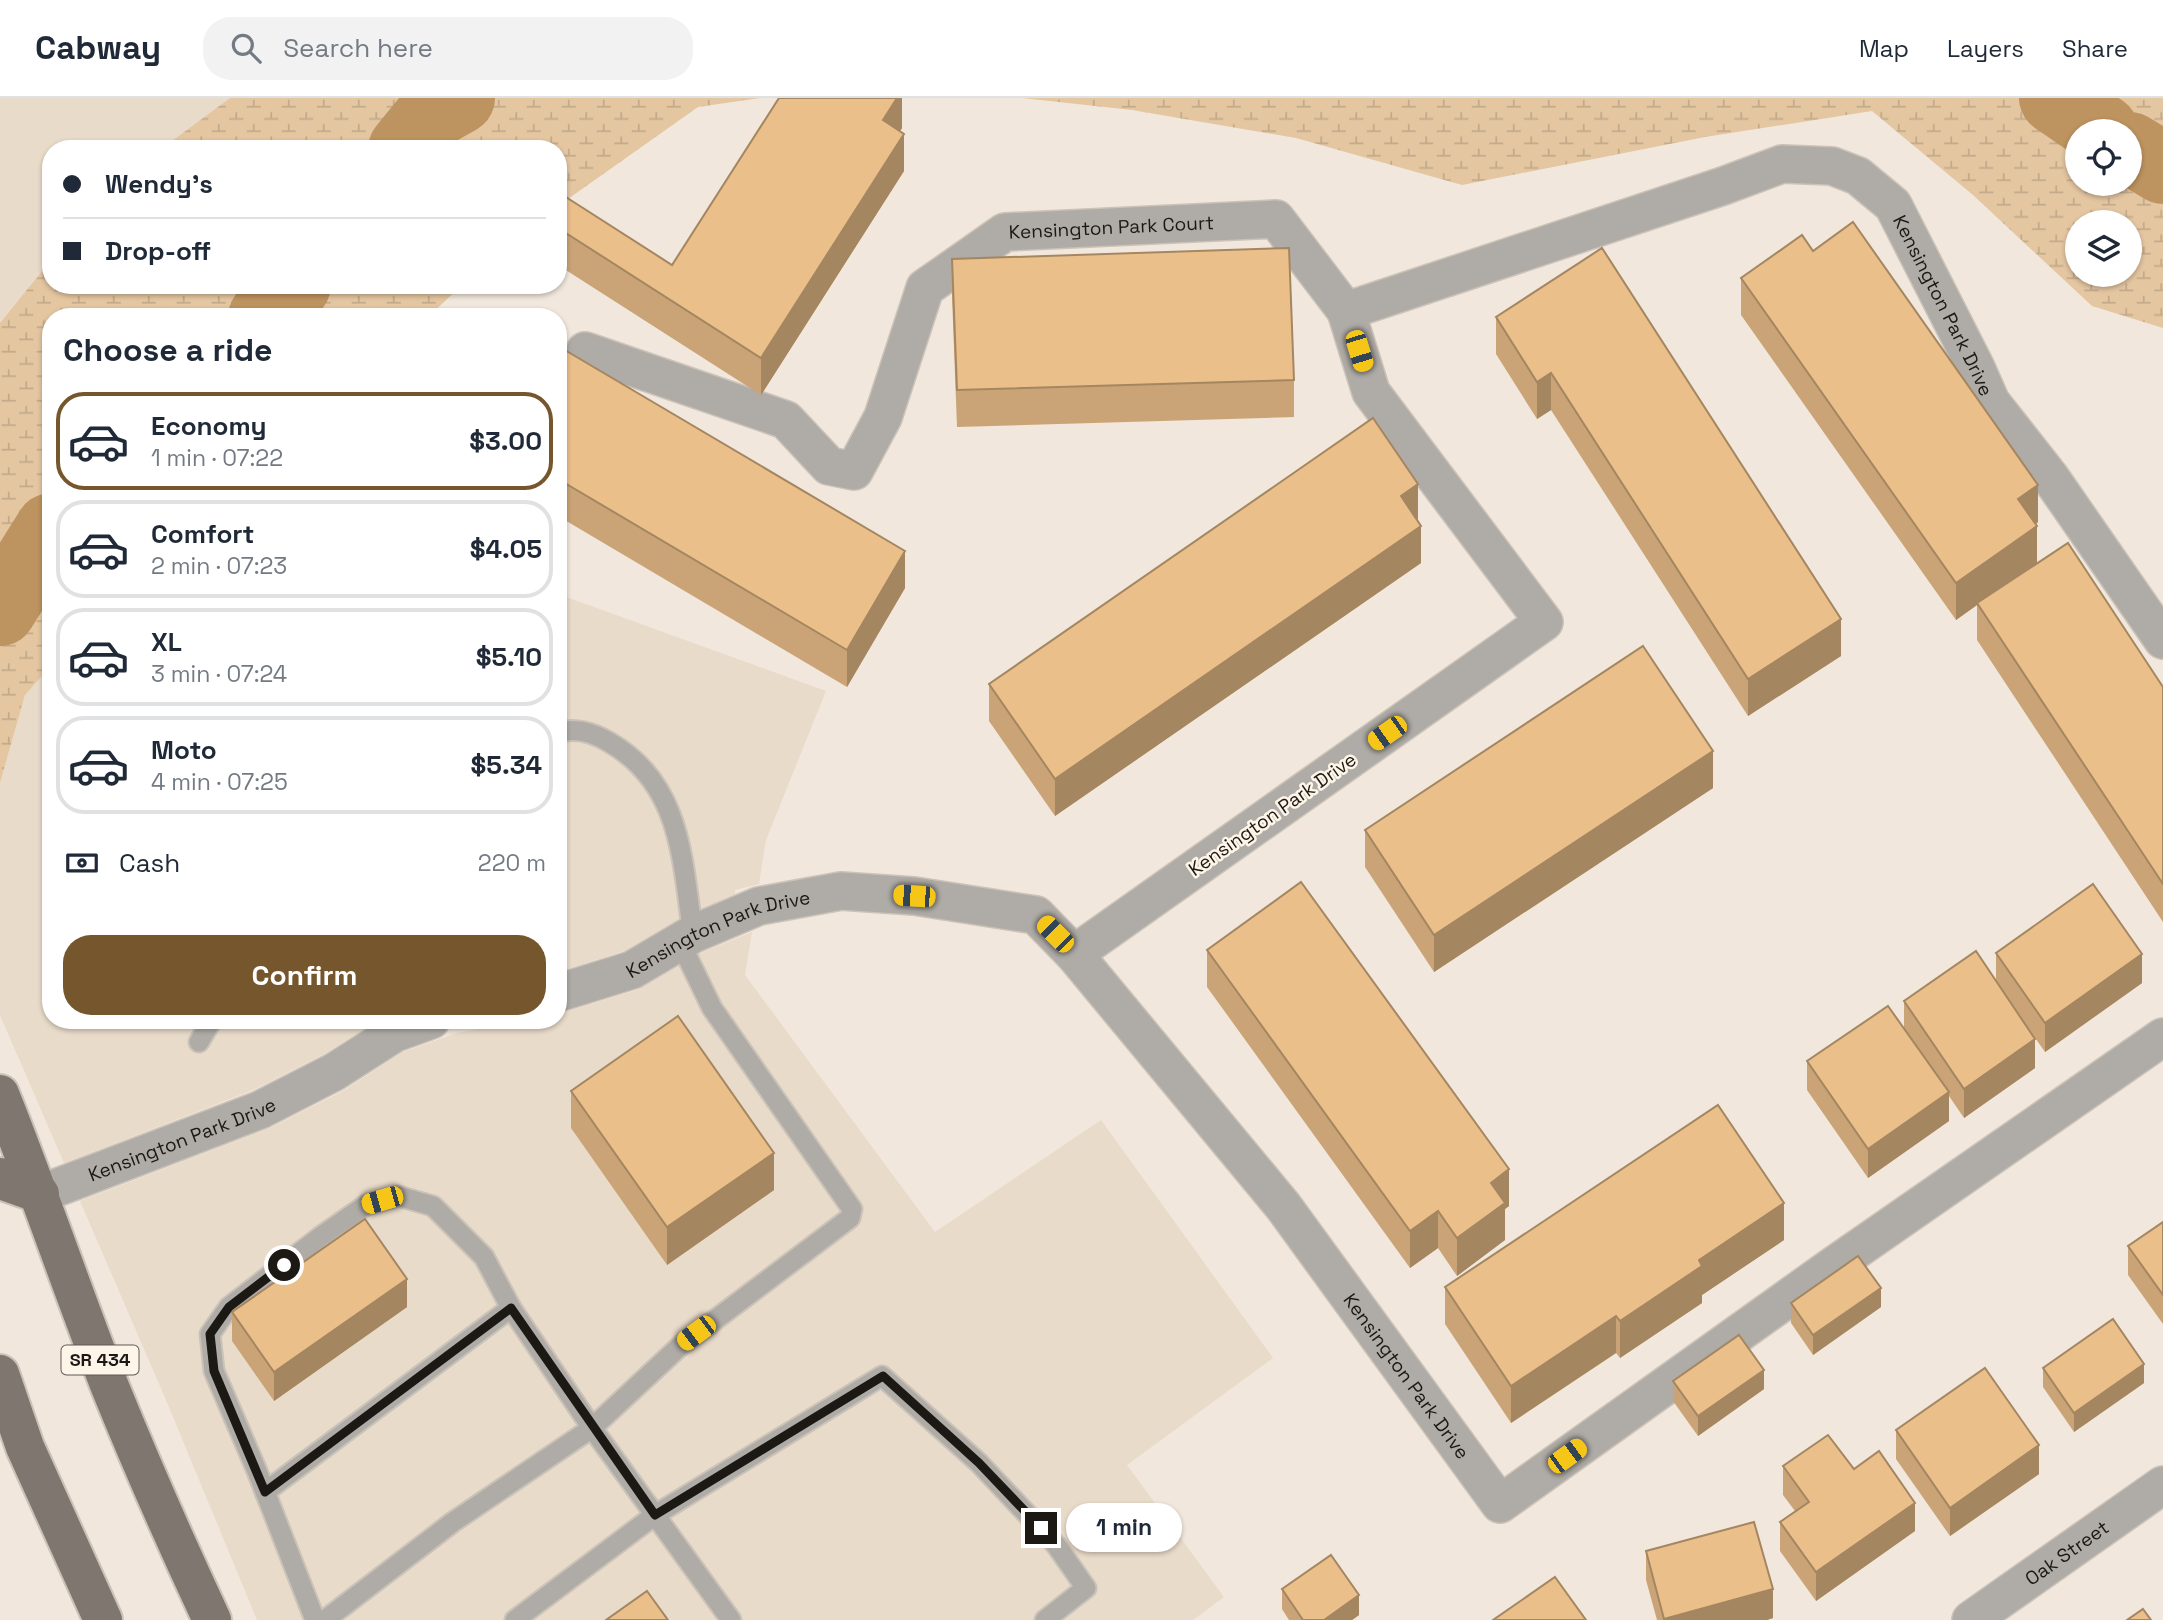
<!DOCTYPE html>
<meta charset="utf-8">
<style>
body{margin:0;font-family:"Space Grotesk",sans-serif;background:#f2f2f3;color:#1f2937;height:100vh;display:flex;flex-direction:column;font-size:26px;white-space:nowrap}
*{box-sizing:border-box;margin:0}
p{font-size:23px;color:#747a83}
.icon{flex:none;width:38px;height:38px;fill:none;stroke:currentColor;stroke-width:2;stroke-linecap:round;stroke-linejoin:round}
.map{position:relative;flex:1;overflow:hidden}
.side{position:absolute;left:42px;top:210px;width:525px;height:721px;display:flex;flex-direction:column;background:#fff;border-radius:28px;box-shadow:0 2px 5px #0004}
.side>*{flex:none}
.top-card{position:absolute;left:42px;top:42px;width:525px;height:154px;border-radius:28px;box-shadow:0 2px 5px #0004;display:grid;align-content:center;height:154px;padding:0 21px;background:#fff}
.buttons{position:absolute;left:2065px;top:21px;display:grid;gap:14px}
.buttons a{display:grid;place-items:center;width:77px;height:77px;border-radius:50%;background:#fff;box-shadow:0 2px 5px #0004;font-size:35px}
.end{position:absolute;width:32px;height:32px;margin:-16px;border:9px solid #1c1915;background:#fff;box-shadow:0 0 0 4px #fff}
.from{border-radius:50%}
.bubble{position:absolute;height:49px;border-radius:24px;background:#fff;box-shadow:0 2px 5px #0004;font-size:23px;font-weight:700;line-height:49px;text-align:center}
.car{position:absolute;width:21px;height:42px;margin:-21px -10px;border-radius:9px;box-shadow:0 0 5px 2px #0007;background:linear-gradient(#f5c518 24%,#345 0 40%,#f5c518 0 76%,#345 0 86%,#f5c518 0)}
.top-card b{display:flex;align-items:center;gap:24px;height:66px;font-size:26px}
.top-card b+b{border-top:2px solid #e0e1e3}
.top-card i{width:18px;height:18px;background:#1f2937}
ul{padding:0;list-style:none}
li{display:flex;align-items:center;gap:21px;height:98px;margin:0 14px 10px;padding:0 7px;border:4px solid #e0e1e3;border-radius:28px}
li div{flex:1}
li b{display:block;font-size:26px}
li em{font-style:normal;font-weight:700}
li.active{border-color:#76562c}
li>.icon{width:63px;height:63px;stroke-width:1.5}
h2{padding:0 21px;font-size:32px;line-height:84px}
.pay{display:flex;align-items:center;gap:18px;height:77px;padding:0 21px;font-size:26px}
.pay p{margin-inline-start:auto}
.button{display:flex;gap:14px;margin-top:auto;padding:14px 21px}
.button a{flex:1;height:80px;border-radius:28px;background:#76562c;color:#fff;font-size:28px;font-weight:700;line-height:80px;text-align:center}
header{display:flex;align-items:center;gap:42px;box-sizing:border-box;height:98px;padding:0 35px;background:#fff;border-bottom:2px solid #e0e1e3}
header strong{font-size:33px}
nav{display:flex;gap:38px;margin-inline-start:auto;font-size:24px}
.search{width:490px;height:63px;background:#f2f2f3;display:flex;align-items:center;gap:18px;box-sizing:border-box;padding:0 24px;border-radius:28px;color:#747a83;font-size:26px}
.map>svg:first-child{display:block}
.built{fill:#e9dbc9}
.wetland{fill:url(#wetland-marsh);fill-rule:evenodd}
.lines{fill:none;stroke-linecap:round;stroke-linejoin:round}
.river{stroke:#bd935f;stroke-width:72}
.lane-casing{stroke:#cbc2b8;stroke-width:23}
.street-casing{stroke:#cbc2b8;stroke-width:40}
.primary-casing{stroke:#cbc2b8;stroke-width:42}
.lane{stroke:#afaba6;stroke-width:19}
.street{stroke:#afaba6;stroke-width:37}
.primary{stroke:#7f776f;stroke-width:38}
.wall{fill:#caa477}
.shaded-wall{fill:#a48661}
.building{fill:#ebbf8a;stroke:#a48661;stroke-width:2}
.route{stroke:#1c1915;stroke-width:9}
.labels{text-anchor:middle;stroke-width:5;stroke-linejoin:round;paint-order:stroke}
.shield{fill:#fef5e9;stroke:#605b55;stroke-width:2}
.shield-label{font-size:18px;font-weight:bold;fill:#1c1915}
.street-label{font-size:19px;fill:#1c1915;stroke:#fef5e9}
</style>
<header>
<strong>Cabway</strong>
<div class="search"><svg class="icon" aria-label="search" viewBox="0 0 24 24"><circle cx="10" cy="10" r="6"/><path d="M15 15l6 6"/></svg>Search here</div>
<nav><a>Map</a><a>Layers</a><a>Share</a></nav>
</header>
<div class="map">
<svg width="2163" height="1522" viewBox="0 0 2163 1522">
<defs>
<pattern id="wetland-marsh" width="20" height="14" patternUnits="userSpaceOnUse" patternTransform="scale(1.75)"><rect width="20" height="14" fill="#e4c6a1"/><path d="M1 5h8M5 5V1M11 12h8M15 12V8" fill="none" stroke="#c3aa8a"/></pattern>
</defs>
<rect width="100%" height="100%" fill="#f1e7dc"/>
<g class="built">
<polygon points="0,0 230,0 161,51 51,51 51,162 0,225"/>
<polygon points="558,496 826,593 766,742 759,786 735,792 735,796 683,819 624,853 558,874"/>
<polygon points="51,568 51,922 378,922 324,956 253,992 64,1065 0,917 0,685 25,597"/>
<polygon points="752,834 745,877 935,1134 1101,1022 1273,1260 1127,1367 1224,1499 1193,1522 257,1522 166,1302 80,1103 268,1031 343,993 403,954 457,935 526,922 558,922 558,916 637,892 701,855"/>
</g>
<g class="wetland">
<polygon points="230,0 760,0 698,9 558,108 558,51 161,51"/>
<path d="M1022,0H2163V230L2092,208L1973,97L1872,13L1705,39L1462,87L1296,40L1132,12ZM2130,33V86H2077V33ZM2077,124H2130V177H2077Z"/>
<polygon points="51,162 51,187 462,187 428,219 51,219 51,568 25,597 0,685 0,225"/>
</g>
<g class="lines">
<g class="river">
<polyline points="2055,0 2103,33"/>
<polyline points="2130,50 2163,70"/>
<polyline points="404,51 434,14 459,0"/>
<polyline points="264,219 282,203 295,187"/>
<polyline points="0,512 51,431"/>
</g>
<defs>
<g id="lane">
<path d="M558,635C575,629 594,635 609,644C682,686 682,762 693,836"/>
<polyline points="680,844 712,910 852,1111 850,1120 679,1249 592,1330 731,1522"/>
<polyline points="199,944 212,922"/>
<polyline points="265,1394 511,1210 592,1330 453,1424 325,1522"/>
<polyline points="315,1522 257,1373 214,1273 210,1236 229,1209 320,1139 366,1107 398,1098 433,1108 484,1159 511,1210"/>
<polyline points="515,1522 655,1417 882,1278 979,1365 1056,1447 1086,1490 1045,1522"/>
</g>
<g id="street">
<path id="s1" d="M1346,213L1723,88L1782,66L1832,68L1858,78L1893,107L1976,270L1991,304L2050,379L2163,542"/>
<path id="s2" d="M585,253L786,322L829,368L854,373L883,319L925,190L1005,134L1276,121L1346,213L1371,294L1544,524L1074,856"/>
<path id="s3" d="M558,895L632,872L693,836L759,808L841,793L914,798L1036,817L1074,856L1283,1108L1500,1406L1833,1168L2163,939"/>
<path id="s4" d="M40,1096L260,1012L334,974L395,935L431,922"/>
<path id="s5" d="M1971,1522L2163,1387"/>
</g>
<g id="primary">
<path d="M0,996C39,1093 72,1192 110,1289C142,1368 176,1445 212,1522"/>
<polyline points="0,1079 6,1084 40,1096"/>
<polyline points="0,1276 25,1349 103,1522"/>
</g>
</defs>
<use href="#lane" class="lane-casing"/>
<use href="#street" class="street-casing"/>
<use href="#primary" class="primary-casing"/>
<use href="#lane" class="lane"/>
<use href="#street" class="street"/>
<use href="#primary" class="primary"/>
</g>
<g class="wall">
<polygon points="902,0 902,30 900,33 904,73 761,297 558,167 558,94 672,167"/>
<polygon points="1813,153 2038,424 2036,426 2037,465 2163,589 2163,824 1977,542 1977,507 1956,522 1741,217 1741,180"/>
<polygon points="952,161 1294,282 1294,319 957,329 952,198"/>
<polygon points="1496,219 1841,558 1748,618 1551,312 1537,321 1496,256"/>
<polygon points="558,248 905,490 847,589 558,418"/>
<polygon points="1418,423 1421,465 1055,718 989,623 989,586"/>
<polygon points="1713,690 1434,874 1365,769 1365,732"/>
<polygon points="1207,852 1509,1108 1505,1111 1505,1142 1457,1178 1438,1150 1410,1170 1207,889"/>
<polygon points="1996,855 2142,885 2045,954 2016,913 2035,970 1964,1020 1949,998 1949,1023 1868,1080 1807,992 1807,963 1904,930 1904,903 1996,882"/>
<polygon points="571,993 774,1092 667,1167 571,1030"/>
<polygon points="2163,1124 2163,1226 2128,1177 2128,1148"/>
<polygon points="1784,1142 1702,1197 1702,1205 1620,1260 1616,1255 1511,1325 1445,1226 1445,1189"/>
<polygon points="1791,1205 1881,1209 1813,1257 1791,1225"/>
<polygon points="407,1209 274,1303 232,1243 232,1214"/>
<polygon points="2043,1270 2144,1285 2074,1334 2043,1289"/>
<polygon points="1673,1283 1764,1291 1698,1338 1673,1303"/>
<polygon points="1896,1332 2039,1376 1950,1438 1896,1361"/>
<polygon points="1783,1368 1854,1371 1915,1433 1816,1503 1780,1453 1780,1424 1795,1413 1783,1397"/>
<polygon points="1646,1453 1773,1520 1767,1522 1657,1522 1646,1482"/>
<polygon points="1282,1491 1359,1517 1352,1522 1289,1522 1282,1511"/>
</g>
<g class="shaded-wall">
<polygon points="897,0 902,0 902,30 883,59 883,22"/>
<polygon points="904,36 904,73 761,297 761,260"/>
<polygon points="1551,275 1551,312 1537,321 1537,284"/>
<polygon points="1418,386 1418,423 1401,435 1401,398"/>
<polygon points="2038,387 2038,424 2018,438 2018,401"/>
<polygon points="1421,428 1421,465 1055,718 1055,681"/>
<polygon points="2037,428 2037,465 1977,505 1977,507 1956,522 1956,485"/>
<polygon points="905,453 905,490 847,589 847,552"/>
<polygon points="1841,521 1841,558 1748,618 1748,581"/>
<polygon points="1713,653 1713,690 1434,874 1434,837"/>
<polygon points="2142,856 2142,885 2045,954 2045,925"/>
<polygon points="2035,941 2035,970 1964,1020 1964,991"/>
<polygon points="1949,994 1949,1023 1868,1080 1868,1051"/>
<polygon points="774,1055 774,1092 667,1167 667,1129"/>
<polygon points="1509,1071 1509,1108 1505,1111 1505,1142 1457,1178 1457,1140 1491,1085"/>
<polygon points="1784,1105 1784,1142 1702,1197 1702,1205 1620,1260 1620,1223 1699,1162"/>
<polygon points="1438,1113 1438,1150 1410,1170 1410,1133"/>
<polygon points="407,1181 407,1209 274,1303 274,1274"/>
<polygon points="1881,1190 1881,1209 1813,1257 1813,1237"/>
<polygon points="1616,1218 1616,1255 1511,1325 1511,1288"/>
<polygon points="2144,1266 2144,1285 2074,1334 2074,1315"/>
<polygon points="1764,1272 1764,1291 1698,1338 1698,1318"/>
<polygon points="2039,1347 2039,1376 1950,1438 1950,1410"/>
<polygon points="1915,1405 1915,1433 1816,1503 1816,1474"/>
<polygon points="1773,1491 1773,1520 1767,1522 1664,1522 1664,1521"/>
<polygon points="1359,1497 1359,1517 1352,1522 1324,1522"/>
</g>
<g class="building">
<polygon points="779,0 897,0 883,22 904,36 761,260 558,130 558,94 672,167"/>
<polygon points="1853,124 2038,387 2018,401 2037,428 1956,485 1741,180 1802,137 1813,153"/>
<polygon points="1289,150 1294,282 957,292 952,161"/>
<polygon points="1602,150 1841,521 1748,581 1551,275 1537,284 1496,219"/>
<polygon points="558,248 905,453 847,552 558,381"/>
<polygon points="1373,320 1418,386 1401,398 1421,428 1055,681 989,586"/>
<polygon points="2068,445 2163,589 2163,786 1977,505"/>
<polygon points="1643,548 1713,653 1434,837 1365,732"/>
<polygon points="1301,784 1509,1071 1491,1085 1505,1105 1457,1140 1438,1113 1410,1133 1207,852"/>
<polygon points="2093,786 2142,856 2045,925 1996,855"/>
<polygon points="1976,853 2035,941 1964,991 1904,903"/>
<polygon points="1888,908 1949,994 1868,1051 1807,963"/>
<polygon points="678,918 774,1055 667,1129 571,993"/>
<polygon points="1718,1007 1784,1105 1699,1162 1702,1168 1620,1223 1616,1218 1511,1288 1445,1189"/>
<polygon points="365,1121 407,1181 274,1274 232,1214"/>
<polygon points="2163,1124 2163,1197 2128,1148"/>
<polygon points="1858,1158 1881,1190 1813,1237 1791,1205"/>
<polygon points="2113,1221 2144,1266 2074,1315 2043,1270"/>
<polygon points="1739,1237 1764,1272 1698,1318 1673,1283"/>
<polygon points="1985,1270 2039,1347 1950,1410 1896,1332"/>
<polygon points="1828,1337 1854,1371 1879,1353 1915,1405 1816,1474 1780,1424 1809,1404 1783,1368"/>
<polygon points="1754,1424 1773,1491 1664,1521 1646,1453"/>
<polygon points="1331,1457 1359,1497 1324,1522 1303,1522 1282,1491"/>
<polygon points="1555,1479 1586,1522 1493,1522"/>
<polygon points="647,1493 668,1522 606,1522"/>
<polygon points="2143,1511 2151,1522 2127,1522"/>
</g>
<g class="lines">
<polyline class="route" points="284,1167 229,1209 210,1236 214,1273 265,1394 511,1210 655,1417 883,1278 979,1365 1041,1430"/>
</g>
<g class="labels">
<rect class="shield" x="61.5" y="1247.5" width="77" height="29" rx="5"/>
<g class="shield-label">
<text x="100" y="1268">SR 434</text>
</g>
<g class="street-label">
<text dy="7" stroke="none"><textPath href="#s2" startOffset="702">Kensington Park Court</textPath></text>
<text dy="7" stroke="none"><textPath href="#s1" startOffset="696">Kensington Park Drive</textPath></text>
<text transform="translate(1272 716) rotate(-35)" y="7">Kensington Park Drive</text>
<text dy="7" stroke="none"><textPath href="#s3" startOffset="172">Kensington Park Drive</textPath></text>
<text dy="7" stroke="none"><textPath href="#s4" startOffset="152">Kensington Park Drive</textPath></text>
<text dy="7" stroke="none"><textPath href="#s3" startOffset="1092">Kensington Park Drive</textPath></text>
<text dy="7" stroke="none"><textPath href="#s5" startOffset="117">Oak Street</textPath></text>
</g>
</g>
</svg>
<div class="buttons">
<a><svg class="icon" aria-label="locate" viewBox="0 0 24 24"><circle cx="12" cy="12" r="6"/><path d="M12 2v4M12 18v4M2 12h4M18 12h4"/></svg></a>
<a><svg class="icon" aria-label="layers" viewBox="0 0 24 24"><path d="M12 4l9 5-9 5-9-5zM3 14l9 5 9-5"/></svg></a>
</div>
<i class="end from" style="left:284px;top:1167px"></i>
<i class="end" style="left:1041px;top:1430px"></i>
<div class="bubble" style="left:1066px;top:1405px;width:116px">1 min</div>
<i class="car" style="left:1359px;top:253px;rotate:163deg"></i>
<i class="car" style="left:1387px;top:635px;rotate:235deg"></i>
<i class="car" style="left:914px;top:798px;rotate:274deg"></i>
<i class="car" style="left:1055px;top:836px;rotate:315deg"></i>
<i class="car" style="left:382px;top:1102px;rotate:254deg"></i>
<i class="car" style="left:696px;top:1235px;rotate:233deg"></i>
<i class="car" style="left:1567px;top:1358px;rotate:54deg"></i>
<div class="top-card">
<b><i class="from"></i>Wendy's</b>
<b><i></i>Drop-off</b>
</div>
<section class="side">
<h2>Choose a ride</h2>
<ul>
<li class="active"><svg class="icon" aria-label="car" viewBox="0 0 24 24"><path d="M5 17H2v-5l4-1 3-4h7l3 4 3 1v5h-3M9 17h6M6 11h13"/><circle cx="7" cy="17" r="2"/><circle cx="17" cy="17" r="2"/></svg><div><b>Economy</b><p>1 min · 07:22</p></div><em>$3.00</em></li>
<li><svg class="icon" aria-label="car" viewBox="0 0 24 24"><path d="M5 17H2v-5l4-1 3-4h7l3 4 3 1v5h-3M9 17h6M6 11h13"/><circle cx="7" cy="17" r="2"/><circle cx="17" cy="17" r="2"/></svg><div><b>Comfort</b><p>2 min · 07:23</p></div><em>$4.05</em></li>
<li><svg class="icon" aria-label="car" viewBox="0 0 24 24"><path d="M5 17H2v-5l4-1 3-4h7l3 4 3 1v5h-3M9 17h6M6 11h13"/><circle cx="7" cy="17" r="2"/><circle cx="17" cy="17" r="2"/></svg><div><b>XL</b><p>3 min · 07:24</p></div><em>$5.10</em></li>
<li><svg class="icon" aria-label="car" viewBox="0 0 24 24"><path d="M5 17H2v-5l4-1 3-4h7l3 4 3 1v5h-3M9 17h6M6 11h13"/><circle cx="7" cy="17" r="2"/><circle cx="17" cy="17" r="2"/></svg><div><b>Moto</b><p>4 min · 07:25</p></div><em>$5.34</em></li>
</ul>
<div class="pay"><svg class="icon" aria-label="cash" viewBox="0 0 24 24"><path d="M3 7h18v10H3z"/><circle cx="12" cy="12" r="2"/></svg>Cash<p>220 m</p></div>
<div class="button"><a>Confirm</a></div>
</section>
</div>
